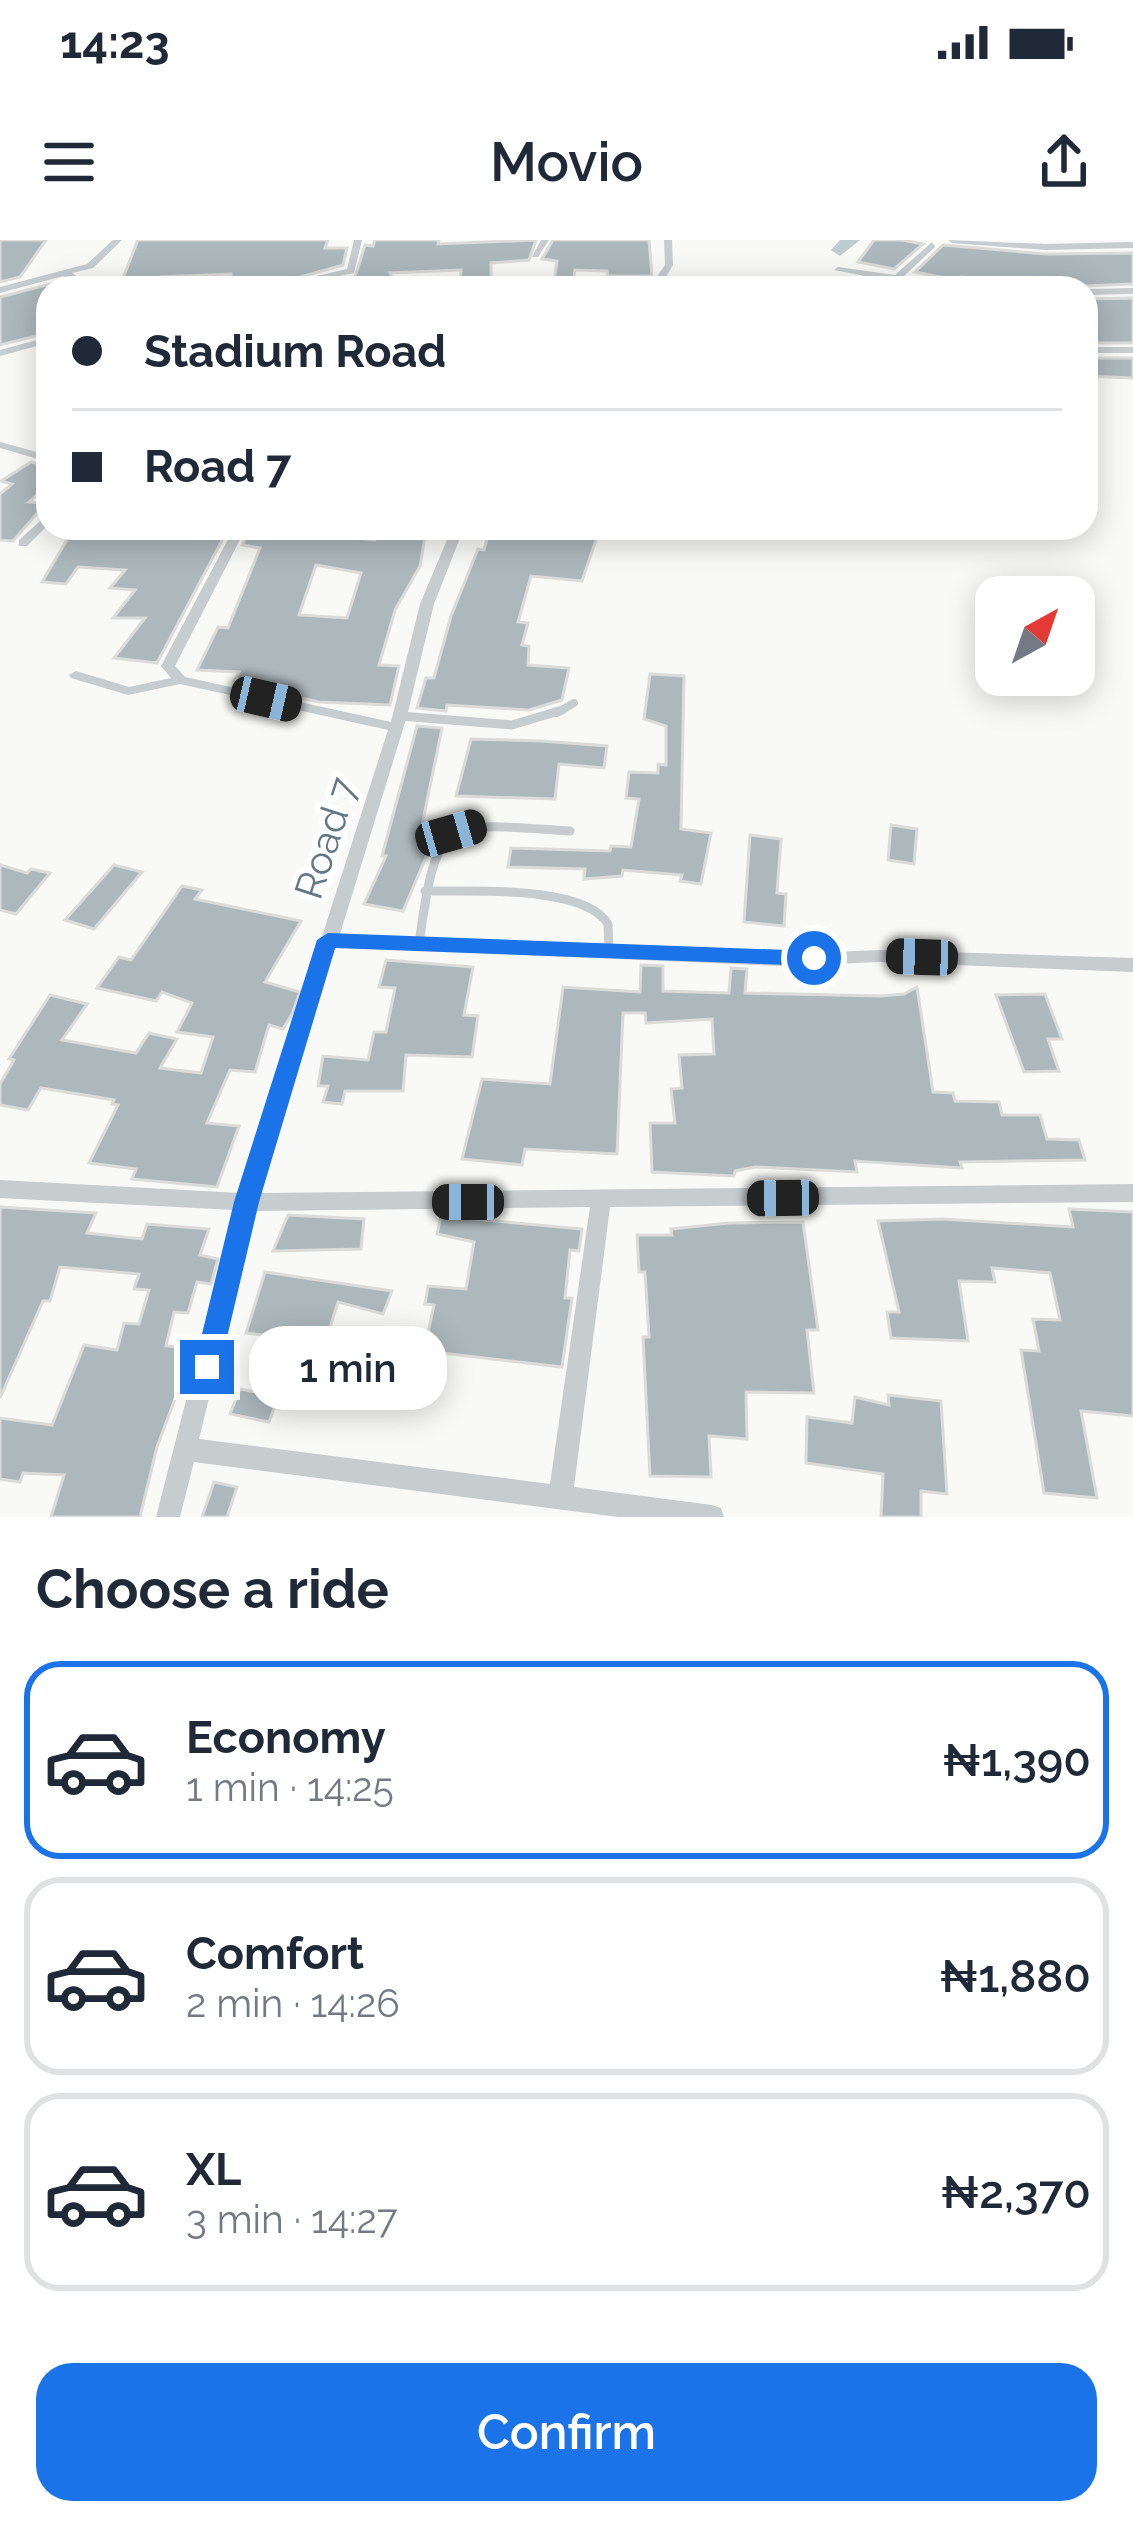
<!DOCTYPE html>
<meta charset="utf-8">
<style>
body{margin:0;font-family:Raleway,sans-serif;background:#f6f6f7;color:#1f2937;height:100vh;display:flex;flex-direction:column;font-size:45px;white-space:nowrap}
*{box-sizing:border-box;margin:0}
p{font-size:39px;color:#747a83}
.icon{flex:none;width:66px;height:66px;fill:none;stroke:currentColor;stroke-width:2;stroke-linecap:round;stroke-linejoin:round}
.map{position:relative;height:1277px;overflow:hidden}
.panel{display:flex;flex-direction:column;background:#fff;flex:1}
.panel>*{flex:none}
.hud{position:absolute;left:36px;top:36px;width:1062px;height:264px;border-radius:36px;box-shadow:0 6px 30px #0003;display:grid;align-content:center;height:264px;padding:0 36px;background:#fff}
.needle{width:78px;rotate:40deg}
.tools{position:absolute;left:975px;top:336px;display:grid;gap:24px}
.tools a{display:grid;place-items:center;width:120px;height:120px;border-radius:24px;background:#fff;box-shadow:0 6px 30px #0003;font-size:60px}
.end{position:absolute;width:54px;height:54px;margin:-27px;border:15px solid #1a73e8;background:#fff;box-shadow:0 0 0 6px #fff}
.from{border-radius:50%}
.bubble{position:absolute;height:84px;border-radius:36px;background:#fff;box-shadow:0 6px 30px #0003;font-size:39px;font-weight:600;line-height:84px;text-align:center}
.car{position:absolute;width:36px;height:72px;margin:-36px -18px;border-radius:15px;box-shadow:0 0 9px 3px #0007;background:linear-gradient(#222 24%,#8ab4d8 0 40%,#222 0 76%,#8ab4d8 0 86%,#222 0)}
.hud b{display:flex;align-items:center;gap:42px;height:114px;font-size:45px}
.hud b+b{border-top:3px solid #e0e1e3}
.hud i{width:30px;height:30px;background:#1f2937}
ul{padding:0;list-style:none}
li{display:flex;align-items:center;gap:36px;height:198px;margin:0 24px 18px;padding:0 12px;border:6px solid #e0e1e3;border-radius:36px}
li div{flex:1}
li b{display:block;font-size:45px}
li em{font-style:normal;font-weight:600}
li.active{border-color:#1a73e8}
li>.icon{width:108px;height:108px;stroke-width:1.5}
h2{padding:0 36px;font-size:54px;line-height:144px}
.primary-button{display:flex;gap:24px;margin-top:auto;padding:24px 36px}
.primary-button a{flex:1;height:138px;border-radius:36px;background:#1a73e8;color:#fff;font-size:48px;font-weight:600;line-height:138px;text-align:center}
.status{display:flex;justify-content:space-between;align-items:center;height:84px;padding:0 60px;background:#fff;direction:ltr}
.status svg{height:33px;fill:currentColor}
header{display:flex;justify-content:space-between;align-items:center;height:156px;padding:0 36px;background:#fff;font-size:54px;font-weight:600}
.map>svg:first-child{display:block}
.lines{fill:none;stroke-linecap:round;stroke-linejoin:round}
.river{fill:#bdcccf;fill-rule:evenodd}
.building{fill:#adb8bd;stroke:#dbdbd9;stroke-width:3;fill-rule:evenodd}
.service-far1{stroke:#c7cccf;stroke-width:8}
.service{stroke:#c7cccf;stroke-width:9}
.minor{fill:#c7cccf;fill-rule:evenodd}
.route{fill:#1a73e8}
.labels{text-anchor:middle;stroke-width:12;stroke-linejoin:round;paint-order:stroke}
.street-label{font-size:39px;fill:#627885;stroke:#fff}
</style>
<div class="status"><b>14:23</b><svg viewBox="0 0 49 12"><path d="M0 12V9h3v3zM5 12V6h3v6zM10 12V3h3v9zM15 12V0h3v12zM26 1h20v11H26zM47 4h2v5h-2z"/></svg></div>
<header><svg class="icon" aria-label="menu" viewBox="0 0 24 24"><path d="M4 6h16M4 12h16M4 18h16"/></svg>Movio<svg class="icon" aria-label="share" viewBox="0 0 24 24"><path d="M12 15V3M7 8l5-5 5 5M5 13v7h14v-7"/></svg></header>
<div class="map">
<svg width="1133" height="1277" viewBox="0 0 1133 1277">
<rect width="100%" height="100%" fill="#f9f9f7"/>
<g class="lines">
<polygon class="river" points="840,0 860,0 840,16 831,10"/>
</g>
<g class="building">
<polygon points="0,0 46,0 20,37 0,42"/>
<polygon points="138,0 328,0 325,8 347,8 343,25 261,48 232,48 231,34 162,37 169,48 119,48"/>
<polygon points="375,0 439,0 438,4 536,0 529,20 491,23 491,43 460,43 461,30 390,33 399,48 305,48 355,37 365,5 373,6"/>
<polygon points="553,0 649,0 652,36 608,36 607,31 575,30 573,43 554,43 557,21 542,19"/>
<polygon points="874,0 902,0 923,4 894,29 858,22"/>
<polygon points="943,5 1045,14 1133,13 1133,44 1084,46 963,37 966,42 915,32"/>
<polygon points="62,41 75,48 48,48 48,93 0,105 0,57"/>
<polygon points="1133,58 1133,103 1086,103 1086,84 1092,84 1087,59"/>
<polygon points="1086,118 1133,118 1133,138 1086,136"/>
<polygon points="31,222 48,226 48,245 29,262 46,263 13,301 0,300 0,254 12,244 1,241"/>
<polygon points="74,288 226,293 157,423 114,418 145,378 113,378 135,350 110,348 125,330 78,327 66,344 42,342"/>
<path d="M250,288H320L317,292L375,300L377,296L425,297L420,326L395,370L379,425L399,426L390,465L319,462L268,451L272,445L234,441L239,432L197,430L218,387L228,388L260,308L242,305ZM316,325L361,333L347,378L299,375Z"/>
<polygon points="490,288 599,291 582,341 531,336 518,382 528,383 522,405 529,406 528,425 569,428 562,460 529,470 447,465 446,471 417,468 426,438 434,438 451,376 478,309 484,310"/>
<polygon points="650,434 684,436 681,589 711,593 701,644 680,641 682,635 623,630 622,636 584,639 585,629 508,627 511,608 610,611 611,606 631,607 639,559 626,558 629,532 658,533 658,524 666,525 666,486 644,479"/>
<polygon points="417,486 442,488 421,590 432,592 426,617 403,671 364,664 386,616 382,616"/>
<polygon points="471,499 541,501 607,506 604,528 559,524 555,559 456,556"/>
<polygon points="891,585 917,589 914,624 888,620"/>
<polygon points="750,595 781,599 777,653 786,654 784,686 744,682"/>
<polygon points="0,625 27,633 31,629 50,633 16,674 0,670"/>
<polygon points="114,625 142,632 94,689 65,680"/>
<polygon points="182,646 202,650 195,659 301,681 265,742 300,752 292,774 283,789 269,785 255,832 230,830 207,883 239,886 217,947 132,939 136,929 89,923 118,865 112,864 114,860 41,848 28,870 0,865 0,844 14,820 9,819 50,755 87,764 62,800 136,813 149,793 177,799 160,828 201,833 213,797 177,792 192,763 162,752 156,761 97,748 119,717 131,720"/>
<polygon points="386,720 473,727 464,775 478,776 472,817 406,815 403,851 345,851 342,864 323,862 328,846 318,846 323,816 368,820 374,792 386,792 395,748 379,747"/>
<polygon points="641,725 663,726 663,751 729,753 731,728 747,729 745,753 881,756 904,754 917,747 933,852 953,853 955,861 999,862 1002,875 1040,875 1047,899 1079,900 1085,920 960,922 962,928 855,921 857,932 755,927 735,931 734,936 652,932 650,883 675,883 671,849 682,848 679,815 714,814 712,779 646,783 645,773 623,773 617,914 525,909 522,925 462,919 482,839 550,844 563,747 640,752"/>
<polygon points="1045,754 1062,799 1048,799 1059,831 1024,832 996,755"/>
<polygon points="0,967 96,973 87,993 142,999 147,984 209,989 200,1015 218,1019 211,1044 197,1042 188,1073 174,1072 166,1106 194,1108 157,1207 140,1277 51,1277 64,1235 23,1233 20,1242 0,1239 0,1178 52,1185 84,1105 117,1110 124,1083 139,1084 149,1050 134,1049 139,1034 60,1027 50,1061 43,1061 0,1158"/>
<polygon points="1069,969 1133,972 1133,1176 1081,1171 1097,1258 1044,1253 1021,1110 1039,1111 1033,1079 1060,1080 1050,1033 992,1028 995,1042 959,1041 968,1101 891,1098 887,1072 899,1072 878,981 942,979 1073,987"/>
<polygon points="288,975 364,979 361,1009 273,1011"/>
<polygon points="441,976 582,989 579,1011 570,1010 565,1058 572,1058 562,1127 424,1111 434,1065 425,1064 428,1046 466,1049 474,1002 437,994"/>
<polygon points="803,982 818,1090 807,1090 814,1153 746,1152 747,1199 709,1196 711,1237 650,1236 643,1097 649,1097 645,1032 639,1032 637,995 672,995 671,989 729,983"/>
<polygon points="265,1032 392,1051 383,1074 338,1062 324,1107 372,1112 365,1157 281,1149 269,1182 230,1174 240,1149 255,1152 262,1128 268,1129 278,1097 246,1093"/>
<polygon points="888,1155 941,1161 947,1254 921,1251 921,1277 881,1277 883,1234 806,1223 807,1177 852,1183 855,1157 889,1165"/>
<polygon points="214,1242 237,1247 227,1277 202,1277"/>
</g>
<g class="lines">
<polyline class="service-far1" points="557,473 574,463"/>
<g class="service">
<polyline points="400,476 512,485 562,470"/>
<path d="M425,651C468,652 584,644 608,684L609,712"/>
<path d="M419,704C437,572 443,583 570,591"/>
</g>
<g class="minor">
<polygon points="113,0 122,0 93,28 72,33 95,48 84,48 63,36 0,53 0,47 87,24"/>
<polygon points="354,0 362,0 354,33 283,48 265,48 347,29"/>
<polygon points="541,0 549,0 538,17 532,17"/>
<polygon points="664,0 672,0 673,25 659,48 649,48 665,25"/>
<polygon points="948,0 1045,4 1133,2 1133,8 1045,10 952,3"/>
<polygon points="932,2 935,7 904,36 974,48 896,42 834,30 838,27 895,35"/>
<polygon points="1133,48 1133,54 1086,55 1086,49"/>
<polygon points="48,97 48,103 0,116 0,110"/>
<rect x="1086" y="107" width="47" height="6"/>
<polygon points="0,202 48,215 48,222 0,208"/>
<polygon points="48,274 48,285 27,306 19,306 19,300"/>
<path d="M234,288H246L175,426L185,437L391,482L420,364L452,288H464L434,364L407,476L340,694L782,714L880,710L1133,718V732L880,722L782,726L336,707L260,953L1133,944V962L610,967L574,1247L712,1265L721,1268L724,1277H618L194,1222L180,1277H156L235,970L0,958V940L240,953L388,490L180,444L128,455L71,438L69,435L76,431L129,447L171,438L161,426ZM590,967L550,1244L199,1199L255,971Z"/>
</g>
</g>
<polygon class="route" points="328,693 814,711 825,718 814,726 335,708 259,962 220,1127 216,1136 207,1140 198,1136 194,1127 234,962 317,700"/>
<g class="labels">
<g class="street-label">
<text transform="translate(326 598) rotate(-72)" y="14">Road 7</text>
</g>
</g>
</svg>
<div class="tools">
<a><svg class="needle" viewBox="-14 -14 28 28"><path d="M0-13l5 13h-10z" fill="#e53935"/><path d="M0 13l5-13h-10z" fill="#747a83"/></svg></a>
</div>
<i class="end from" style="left:814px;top:718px"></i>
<i class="end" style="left:207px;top:1127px"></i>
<div class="bubble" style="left:249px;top:1086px;width:198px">1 min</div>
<i class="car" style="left:266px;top:459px;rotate:103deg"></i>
<i class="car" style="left:451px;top:593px;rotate:74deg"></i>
<i class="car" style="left:922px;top:717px;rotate:272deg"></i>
<i class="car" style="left:783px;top:958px;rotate:269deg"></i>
<i class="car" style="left:468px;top:962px;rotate:270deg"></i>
<div class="hud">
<b><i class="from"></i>Stadium Road</b>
<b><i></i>Road 7</b>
</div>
</div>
<section class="panel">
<h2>Choose a ride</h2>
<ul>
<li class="active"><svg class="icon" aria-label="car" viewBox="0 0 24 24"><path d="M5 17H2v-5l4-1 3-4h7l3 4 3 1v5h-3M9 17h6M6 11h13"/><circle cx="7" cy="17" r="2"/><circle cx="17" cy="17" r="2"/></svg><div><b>Economy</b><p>1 min · 14:25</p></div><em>₦1,390</em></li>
<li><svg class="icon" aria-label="car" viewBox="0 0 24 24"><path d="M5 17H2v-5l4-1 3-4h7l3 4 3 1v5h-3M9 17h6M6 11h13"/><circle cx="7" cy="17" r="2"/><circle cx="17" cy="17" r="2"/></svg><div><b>Comfort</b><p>2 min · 14:26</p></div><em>₦1,880</em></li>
<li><svg class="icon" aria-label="car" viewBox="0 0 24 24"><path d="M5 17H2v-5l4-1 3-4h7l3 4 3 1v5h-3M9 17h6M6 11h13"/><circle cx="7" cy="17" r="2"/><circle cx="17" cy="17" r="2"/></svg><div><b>XL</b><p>3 min · 14:27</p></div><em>₦2,370</em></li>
</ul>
<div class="primary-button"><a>Confirm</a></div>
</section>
